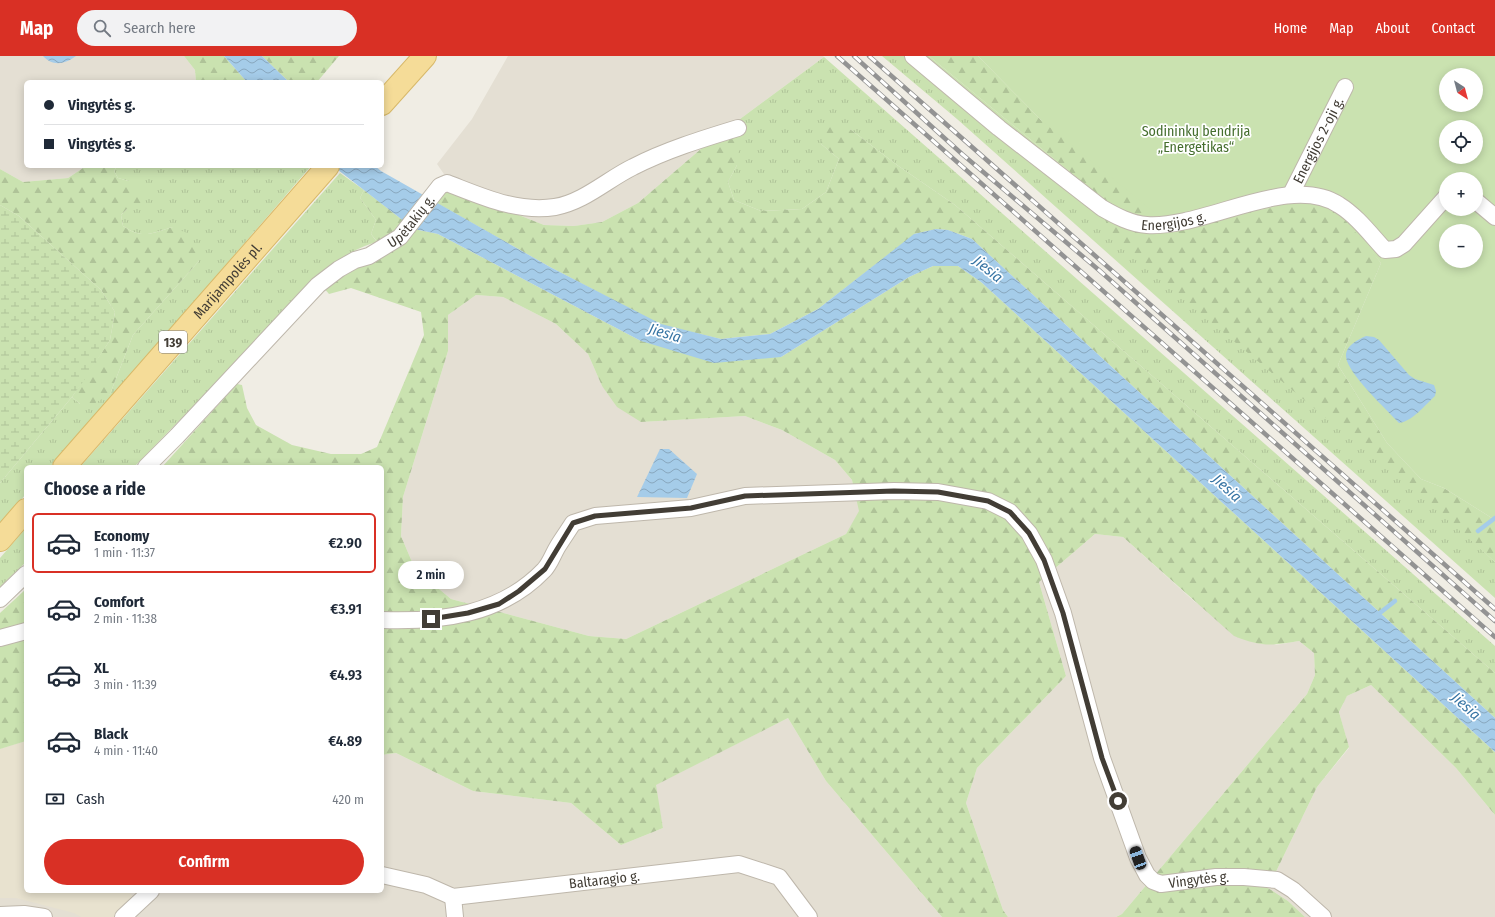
<!DOCTYPE html>
<meta charset="utf-8">
<style>
body{margin:0;font-family:"Fira Sans Condensed",sans-serif;background:#f2f2f3;color:#1f2937;height:100vh;display:flex;flex-direction:column;font-size:15px;white-space:nowrap}
*{box-sizing:border-box;margin:0}
p{font-size:13px;color:#747a83}
.icon{flex:none;width:22px;height:22px;fill:none;stroke:currentColor;stroke-width:2;stroke-linecap:round;stroke-linejoin:round}
.map{position:relative;flex:1;overflow:hidden}
.details{position:absolute;left:24px;top:409px;width:360px;height:428px;display:flex;flex-direction:column;background:#fff;border-radius:6px;box-shadow:0 2px 10px #0003}
.details>*{flex:none}
.top-card{position:absolute;left:24px;top:24px;width:360px;height:88px;border-radius:6px;box-shadow:0 2px 10px #0003;display:grid;align-content:center;height:88px;padding:0 20px;background:#fff}
.needle{width:26px;rotate:144deg}
.controls{position:absolute;left:1439px;top:12px;display:grid;gap:8px}
.controls a{display:grid;place-items:center;width:44px;height:44px;border-radius:50%;background:#fff;box-shadow:0 2px 10px #0003;font-size:20px}
.end{position:absolute;width:18px;height:18px;margin:-9px;border:5px solid #423d35;background:#fff;box-shadow:0 0 0 2px #fff}
.from{border-radius:50%}
.bubble{position:absolute;height:28px;border-radius:14px;background:#fff;box-shadow:0 2px 10px #0003;font-size:13px;font-weight:600;line-height:28px;text-align:center}
.car{position:absolute;width:12px;height:24px;margin:-12px -6px;border-radius:5px;box-shadow:0 0 3px 1px #0007;background:linear-gradient(#222 24%,#8ab4d8 0 40%,#222 0 76%,#8ab4d8 0 86%,#222 0)}
.top-card b{display:flex;align-items:center;gap:14px;height:38px;font-size:15px}
.top-card b+b{border-top:1px solid #e0e1e3}
.top-card i{width:10px;height:10px;background:#1f2937}
ul{padding:0;list-style:none}
li{display:flex;align-items:center;gap:12px;height:60px;margin:0 8px 6px;padding:0 12px;border:2px solid transparent;border-radius:6px}
li div{flex:1}
li b{display:block;font-size:15px}
li em{font-style:normal;font-weight:600}
li.selected{border-color:#d93025}
li>.icon{width:36px;height:36px;stroke-width:1.5}
h2{padding:0 20px;font-size:18px;line-height:48px}
.pay{display:flex;align-items:center;gap:10px;height:44px;padding:0 20px;font-size:15px}
.pay p{margin-inline-start:auto}
.primary-button{display:flex;gap:8px;margin-top:auto;padding:8px 20px}
.primary-button a{flex:1;height:46px;border-radius:24px;background:#d93025;color:#fff;font-size:16px;font-weight:600;line-height:46px;text-align:center}
header{display:flex;align-items:center;gap:24px;box-sizing:border-box;height:56px;padding:0 20px;background:#d93025;color:#fff}
header strong{font-size:19px}
nav{display:flex;gap:22px;margin-inline-start:auto;font-size:14px}
.search{width:280px;height:36px;background:#f2f2f3;display:flex;align-items:center;gap:10px;box-sizing:border-box;padding:0 14px;border-radius:22px;color:#747a83;font-size:15px}
.map>svg:first-child{display:block}
.residential{fill:#e4dfd3}
.education{fill:#e8e2cf}
.grass{fill:url(#grass-tufts)}
.forest{fill:url(#forest-firs);fill-rule:evenodd}
.wetland{fill:url(#wetland-marsh)}
.garden{fill:#cae2b0;fill-rule:evenodd}
.water{fill:url(#water-waves)}
.lines{fill:none;stroke-linecap:round;stroke-linejoin:round}
.stream{stroke:#a5cce9;stroke-width:4.5}
.minor-casing{stroke:#beb7ab;stroke-width:18}
.primary-casing{stroke:#d8b96a;stroke-width:24}
.minor{stroke:#fff;stroke-width:16}
.primary{stroke:#f5dc98;stroke-width:22}
.rail-casing{stroke:#939393;stroke-width:4.5}
.rail{stroke:#fff;stroke-width:3;stroke-dasharray:9;stroke-linecap:butt}
.route{stroke:#423d35;stroke-width:5}
.labels{text-anchor:middle;stroke-width:3.5;stroke-linejoin:round;paint-order:stroke}
.shield{fill:#fff;stroke:#7b7772;stroke-width:1}
.shield-label{font-size:13px;font-weight:bold;fill:#423d35}
.park-label{font-size:14px;fill:#456e2e;stroke:#fff}
.street-label{font-size:14px;fill:#423d35;stroke:#fff}
.water-label{font-size:15px;font-style:italic;fill:#3875a4;stroke:#fff}
</style>
<header>
<strong>Map</strong>
<div class="search"><svg class="icon" aria-label="search" viewBox="0 0 24 24"><circle cx="10" cy="10" r="6"/><path d="M15 15l6 6"/></svg>Search here</div>
<nav><a>Home</a><a>Map</a><a>About</a><a>Contact</a></nav>
</header>
<div class="map">
<svg width="1495" height="861" viewBox="0 0 1495 861">
<defs>
<pattern id="grass-tufts" width="24" height="20" patternUnits="userSpaceOnUse"><rect width="24" height="20" fill="#cae2b0"/><path d="M3 7l-1-3M5 7V3M7 7l1-3M15 17l-1-3M17 17v-4M19 17l1-3" fill="none" stroke="#afc398"/></pattern>
<pattern id="forest-firs" width="22" height="20" patternUnits="userSpaceOnUse"><rect width="22" height="20" fill="#cae2b0"/><path d="M5 1l3.5 6h-7zM16 11l3.5 6h-7z" fill="#afc398"/></pattern>
<pattern id="wetland-marsh" width="20" height="14" patternUnits="userSpaceOnUse"><rect width="20" height="14" fill="#cae2b0"/><path d="M1 5h8M5 5V1M11 12h8M15 12V8" fill="none" stroke="#afc398"/></pattern>
<pattern id="water-waves" width="16" height="10" patternUnits="userSpaceOnUse"><rect width="16" height="10" fill="#a5cce9"/><path d="M0 5q4-4 8 0t8 0" fill="none" stroke="#88a7be"/></pattern>
</defs>
<rect width="100%" height="100%" fill="#f0ede4"/>
<g class="residential">
<polygon points="0,0 184,0 195,14 196,26 26,26 26,110 86,110 68,122 23,126 0,113"/>
<polygon points="508,0 823,0 824,1 709,86 638,147 602,166 574,170 544,169 455,134 437,108 472,63"/>
<polygon points="476,239 503,241 556,268 588,298 602,330 641,366 745,360 782,374 835,404 852,424 860,455 846,478 626,583 589,580 451,543 415,513 401,480 403,441 448,295 448,259"/>
<polygon points="1095,478 1123,481 1195,546 1276,589 1299,585 1314,597 1315,619 1307,638 1122,858 1116,861 1008,861 1003,854 966,747 977,712 1066,620 1039,526"/>
<polygon points="1371,629 1456,712 1495,759 1495,861 1305,861 1288,845 1268,832 1317,731 1349,692 1339,656 1347,640"/>
<polygon points="788,662 826,725 942,861 0,861 0,693 26,685 26,835 382,835 382,699 396,697 473,735 571,747 621,789 663,772 655,729"/>
</g>
<polygon class="education" points="26,685 26,835 128,835 136,844 115,861 81,861 74,857 16,842 0,842 0,693"/>
<g class="grass">
<polygon points="882,0 929,0 1098,139 1495,506 1495,542 957,63"/>
<polygon points="824,1 1495,590 1495,617 955,149 897,109 850,73 821,88 839,103 826,136 802,153 761,155 734,144 728,126 737,109 709,86"/>
<path d="M117,110H311L137,312L50,411H26V438L0,468V427L72,341L80,348L110,338L133,279L199,205L172,171C151,178 142,183 123,170L121,159L127,153H136L129,125L118,122L114,115Z"/>
<path d="M340,117L364,134L360,142L376,164L371,178L377,186C354,192 339,204 321,219L134,411H80Z"/>
<polygon points="26,472 26,506 0,531 0,502"/>
</g>
<g class="forest">
<polygon points="184,0 224,0 247,26 196,26 195,14"/>
<polygon points="262,0 339,0 317,26 289,26"/>
<path d="M929,0H978L1041,64L1259,154C1277,151 1299,144 1317,147C1342,151 1366,188 1381,207L1338,309L1387,387L1421,423L1444,432L1495,464V506L1440,457L1111,183L1098,139Z"/>
<polygon points="834,68 850,73 897,109 955,149 1495,617 1495,662 972,183 948,174 936,173 915,178 818,253 770,278 721,283 661,269 550,211 435,146 439,138 455,134 544,169 574,170 602,166 638,147 709,86 731,81 740,91 737,109 728,126 734,144 761,155 802,153 826,136 839,103 821,88 823,76"/>
<path d="M86,110H117L114,115L118,122L129,125L143,135L146,147L136,153H127L121,159L123,170C142,183 151,178 172,171L192,179L199,205L133,279L110,338L92,349L80,348L72,341L110,284L115,256L101,234L19,160L0,149V113L23,126L68,122Z"/>
<path d="M364,134L414,173L438,178L641,285L781,301L909,221L933,210H958L981,226L1495,696V759L1456,712L1371,629L1347,640L1339,656L1349,691L1317,731L1268,832L1288,845L1305,861H1116L1122,858L1307,638L1315,619L1314,597L1299,585C1270,590 1262,591 1234,580L1123,481L1095,478L1039,526L1066,620L977,712L966,747L1003,854L1008,861H942L826,725L788,662L656,729L663,772L621,789L571,747L473,735L396,697L382,699V411H162L237,328L242,329L247,352L256,369L292,389L331,398H361L377,391L424,279L421,256L351,232L329,238L324,232L361,210L374,207L387,198L371,178L376,164L360,142ZM476,239L503,241L556,268L588,298L602,330L617,351L641,366L745,360L782,374L835,404L852,424L859,455L846,478L626,583L589,580L451,543L415,513L401,480L403,441L448,295V259Z"/>
<polygon points="26,533 26,685 0,693 0,557"/>
</g>
<polygon class="wetland" points="0,149 19,160 101,234 115,256 110,284 85,323 72,341 0,427"/>
<path class="garden" d="M978,0H1495V464L1444,432L1421,423L1387,387L1338,309L1381,207L1345,164L1331,152L1317,147L1296,148L1259,154L1176,174L1041,64ZM1446,19H1476V49H1446ZM1446,71H1476V101H1446ZM1446,123H1476V153H1446ZM1446,175H1476V205H1446Z"/>
<g class="water">
<path d="M43,0H76C65,8 53,11 43,0Z"/>
<polygon points="224,0 262,0 289,26 247,26"/>
<polygon points="333,110 375,110 381,115 550,211 661,268 721,283 770,278 818,253 914,178 936,173 948,174 972,183 1495,662 1495,696 981,226 958,210 933,210 909,221 781,301 714,307 641,285 438,178 414,173"/>
<path d="M1366,280L1374,281L1379,284L1409,319L1415,323L1434,329L1436,335L1435,340C1425,349 1413,365 1399,367C1387,354 1348,318 1346,301C1345,290 1357,284 1366,280Z"/>
<polygon points="660,393 669,393 697,418 687,442 637,441"/>
</g>
<g class="lines">
<g class="stream">
<polyline points="1478,475 1495,462"/>
<polyline points="1376,560 1395,545"/>
</g>
<defs>
<g id="minor">
<path id="s1" d="M913,0L999,72L1102,152C1116,160 1131,168 1147,169C1204,173 1290,116 1339,149C1357,160 1371,179 1385,194L1396,193L1404,188L1446,141"/>
<path id="s2" d="M1291,138L1345,31"/>
<polyline points="1476,145 1495,161"/>
<path id="s3" d="M146,411L177,380L318,229L339,213L355,204L369,200L400,181L440,130L447,127C481,140 517,157 555,151C584,146 608,123 633,111C666,94 702,83 738,72"/>
<polyline points="0,543 26,518"/>
<path id="s4" d="M382,564C441,566 501,559 544,514C550,508 553,498 558,490C563,482 568,475 573,467L595,460L691,452L745,440L894,435L938,436L988,445L1010,456L1029,477L1044,504L1063,557L1102,702L1138,802L1147,819L1153,825L1161,828L1216,821H1244L1277,824L1293,834L1323,861"/>
<polyline points="0,582 26,575"/>
<path id="s5" d="M382,819L426,829L453,841L739,808L779,821L809,861"/>
<polyline points="453,841 455,861"/>
<polyline points="0,859 24,858 44,861"/>
<polyline points="123,861 151,835"/>
</g>
<g id="primary">
<polyline points="382,48 425,0"/>
<path id="s6" d="M64,411L328,110"/>
<polyline points="0,484 26,454"/>
</g>
</defs>
<use href="#minor" class="minor-casing"/>
<use href="#primary" class="primary-casing"/>
<use href="#minor" class="minor"/>
<use href="#primary" class="primary"/>
<defs>
<g id="rail">
<polyline points="837,0 1495,581"/>
<polyline points="854,0 962,98 1100,215 1495,565"/>
<polyline points="869,0 1495,553"/>
</g>
</defs>
<use href="#rail" class="rail-casing"/>
<use href="#rail" class="rail"/>
</g>
<g class="lines">
<polyline class="route" points="431,563 468,557 499,548 519,535 545,513 573,467 595,460 691,452 745,440 894,435 938,436 988,445 1010,456 1029,477 1044,504 1063,557 1102,702 1118,745"/>
</g>
<g class="labels">
<rect class="shield" x="159" y="275" width="28" height="22" rx="3"/>
<g class="shield-label">
<text x="173" y="291">139</text>
</g>
<g class="park-label">
<text x="1196" y="80">Sodininkų bendrija<tspan x="1196" dy="16">„Energetikas“</tspan></text>
</g>
<g class="street-label">
<text dy="5" stroke="none"><textPath href="#s2" startOffset="60">Energijos 2-oji g.</textPath></text>
<text dy="5" stroke="none"><textPath href="#s1" startOffset="318">Energijos g.</textPath></text>
<text dy="5" stroke="none"><textPath href="#s3" startOffset="365">Upėtakių g.</textPath></text>
<text dy="5" stroke="none"><textPath href="#s6" startOffset="248">Marijampolės pl.</textPath></text>
<text dy="5" stroke="none"><textPath href="#s5" startOffset="227">Baltaragio g.</textPath></text>
<text dy="5" stroke="none"><textPath href="#s4" startOffset="1120">Vingytės g.</textPath></text>
</g>
<g class="water-label">
<text transform="translate(988 213) rotate(39)" y="5">Jiesia</text>
<text transform="translate(665 277) rotate(17)" y="5">Jiesia</text>
<text transform="translate(1227 432) rotate(43)" y="5">Jiesia</text>
<text transform="translate(1466 650) rotate(42)" y="5">Jiesia</text>
</g>
</g>
</svg>
<div class="controls">
<a><svg class="needle" viewBox="-14 -14 28 28"><path d="M0-13l5 13h-10z" fill="#e53935"/><path d="M0 13l5-13h-10z" fill="#747a83"/></svg></a>
<a><svg class="icon" aria-label="locate" viewBox="0 0 24 24"><circle cx="12" cy="12" r="6"/><path d="M12 2v4M12 18v4M2 12h4M18 12h4"/></svg></a>
<a>+</a>
<a>−</a>
</div>
<i class="end from" style="left:1118px;top:745px"></i>
<i class="end" style="left:431px;top:563px"></i>
<div class="bubble" style="left:398px;top:505px;width:66px">2 min</div>
<i class="car" style="left:1138px;top:802px;rotate:340deg"></i>
<div class="top-card">
<b><i class="from"></i>Vingytės g.</b>
<b><i></i>Vingytės g.</b>
</div>
<section class="details">
<h2>Choose a ride</h2>
<ul>
<li class="selected"><svg class="icon" aria-label="car" viewBox="0 0 24 24"><path d="M5 17H2v-5l4-1 3-4h7l3 4 3 1v5h-3M9 17h6M6 11h13"/><circle cx="7" cy="17" r="2"/><circle cx="17" cy="17" r="2"/></svg><div><b>Economy</b><p>1 min · 11:37</p></div><em>€2.90</em></li>
<li><svg class="icon" aria-label="car" viewBox="0 0 24 24"><path d="M5 17H2v-5l4-1 3-4h7l3 4 3 1v5h-3M9 17h6M6 11h13"/><circle cx="7" cy="17" r="2"/><circle cx="17" cy="17" r="2"/></svg><div><b>Comfort</b><p>2 min · 11:38</p></div><em>€3.91</em></li>
<li><svg class="icon" aria-label="car" viewBox="0 0 24 24"><path d="M5 17H2v-5l4-1 3-4h7l3 4 3 1v5h-3M9 17h6M6 11h13"/><circle cx="7" cy="17" r="2"/><circle cx="17" cy="17" r="2"/></svg><div><b>XL</b><p>3 min · 11:39</p></div><em>€4.93</em></li>
<li><svg class="icon" aria-label="car" viewBox="0 0 24 24"><path d="M5 17H2v-5l4-1 3-4h7l3 4 3 1v5h-3M9 17h6M6 11h13"/><circle cx="7" cy="17" r="2"/><circle cx="17" cy="17" r="2"/></svg><div><b>Black</b><p>4 min · 11:40</p></div><em>€4.89</em></li>
</ul>
<div class="pay"><svg class="icon" aria-label="cash" viewBox="0 0 24 24"><path d="M3 7h18v10H3z"/><circle cx="12" cy="12" r="2"/></svg>Cash<p>420 m</p></div>
<div class="primary-button"><a>Confirm</a></div>
</section>
</div>
